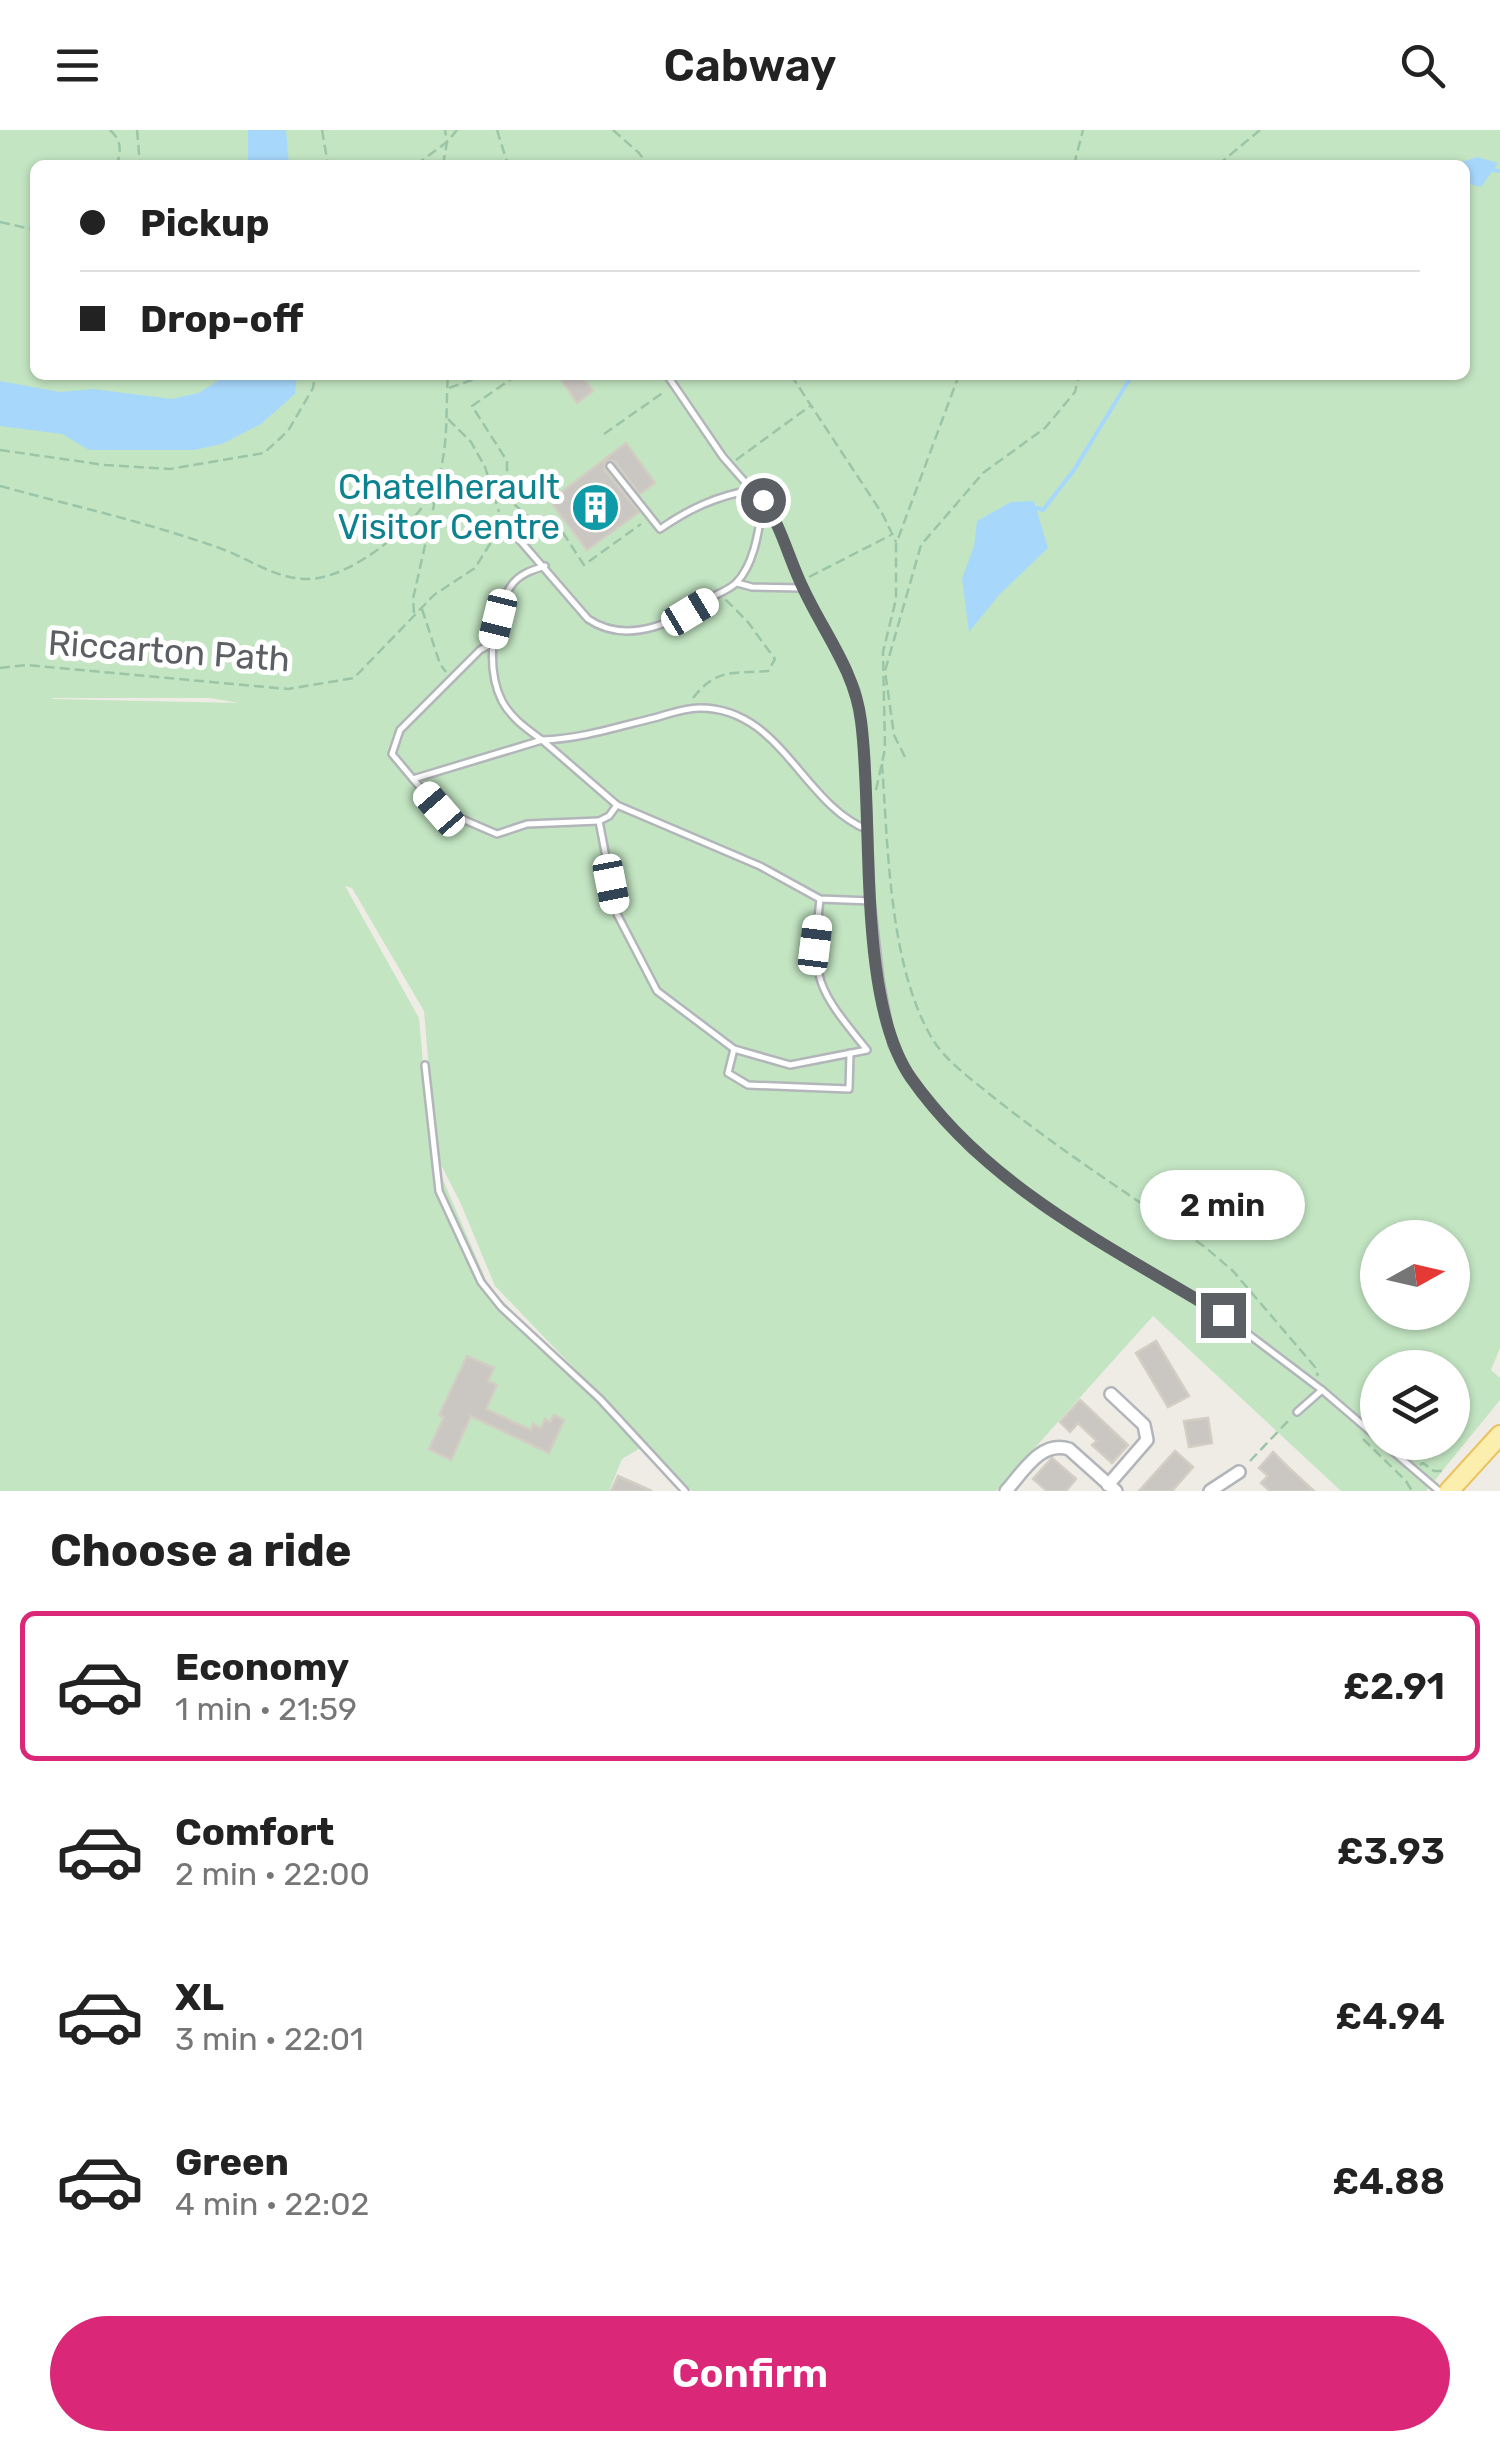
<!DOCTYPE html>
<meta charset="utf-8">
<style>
body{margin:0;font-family:Rubik,sans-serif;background:#f2f2f2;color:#222;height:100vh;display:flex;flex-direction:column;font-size:38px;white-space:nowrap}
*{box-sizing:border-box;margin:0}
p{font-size:32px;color:#767676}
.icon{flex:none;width:55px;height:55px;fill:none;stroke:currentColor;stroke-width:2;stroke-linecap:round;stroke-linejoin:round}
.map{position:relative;height:1361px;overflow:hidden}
.panel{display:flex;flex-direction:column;background:#fff;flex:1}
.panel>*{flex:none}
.top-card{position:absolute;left:30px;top:30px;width:1440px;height:220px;border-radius:15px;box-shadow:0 2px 8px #0004;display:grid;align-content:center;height:220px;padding:0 50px;background:#fff}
.needle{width:65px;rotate:82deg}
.tools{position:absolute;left:1360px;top:1090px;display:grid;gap:20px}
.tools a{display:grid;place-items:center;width:110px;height:110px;border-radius:50%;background:#fff;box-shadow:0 2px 8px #0004;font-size:50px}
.end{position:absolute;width:45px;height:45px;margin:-22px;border:12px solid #5c6065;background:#fff;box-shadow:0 0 0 5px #fff}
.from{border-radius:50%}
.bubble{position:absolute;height:70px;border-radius:35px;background:#fff;box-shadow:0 2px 8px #0004;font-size:32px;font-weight:600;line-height:70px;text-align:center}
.car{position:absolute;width:30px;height:60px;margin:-30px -15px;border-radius:12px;box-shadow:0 0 8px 2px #0007;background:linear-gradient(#fff 24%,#345 0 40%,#fff 0 76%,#345 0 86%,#fff 0)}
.top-card b{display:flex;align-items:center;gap:35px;height:95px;font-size:38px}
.top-card b+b{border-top:2px solid #e0e0e0}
.top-card i{width:25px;height:25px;background:#222}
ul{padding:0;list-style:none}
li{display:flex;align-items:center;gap:30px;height:150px;margin:0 20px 15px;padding:0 30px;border:5px solid transparent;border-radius:15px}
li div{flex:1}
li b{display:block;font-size:38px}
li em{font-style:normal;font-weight:600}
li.current{border-color:#db2777}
li>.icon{width:90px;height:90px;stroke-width:1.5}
h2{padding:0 50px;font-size:45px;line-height:120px}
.action{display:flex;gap:20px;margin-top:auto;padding:20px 50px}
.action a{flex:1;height:115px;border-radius:60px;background:#db2777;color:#fff;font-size:40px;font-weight:600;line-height:115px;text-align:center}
header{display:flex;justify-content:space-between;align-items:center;height:130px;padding:0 50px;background:#fff;font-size:45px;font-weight:600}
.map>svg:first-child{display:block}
.green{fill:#c3e5c2;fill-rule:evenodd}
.water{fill:#a7d8fc}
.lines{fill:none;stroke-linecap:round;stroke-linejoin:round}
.stream{stroke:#a7d8fc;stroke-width:4}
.building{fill:#cac7c2;stroke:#d3cec3;stroke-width:2.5}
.service-casing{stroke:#b2b5b9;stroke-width:10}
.minor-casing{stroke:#b2b5b9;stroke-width:16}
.primary-casing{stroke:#ecc260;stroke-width:22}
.path{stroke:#9cc5a7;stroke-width:2.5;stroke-dasharray:10 5;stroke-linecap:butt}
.service{stroke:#fff;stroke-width:5}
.minor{stroke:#fff;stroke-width:11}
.primary{stroke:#fceeac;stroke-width:18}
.route{stroke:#5c6065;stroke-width:12}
.labels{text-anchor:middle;stroke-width:10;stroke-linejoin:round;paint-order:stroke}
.culture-label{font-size:35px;fill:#0d838f;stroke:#fff;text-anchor:end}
.street-label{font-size:35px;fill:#5c6065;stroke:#fff}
</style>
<header><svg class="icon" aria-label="menu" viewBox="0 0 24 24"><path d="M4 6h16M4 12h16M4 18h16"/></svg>Cabway<svg class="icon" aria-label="search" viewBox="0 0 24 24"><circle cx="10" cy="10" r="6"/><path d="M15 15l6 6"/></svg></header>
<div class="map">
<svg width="1500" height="1361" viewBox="0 0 1500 1361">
<rect width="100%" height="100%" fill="#eeece5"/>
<path class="green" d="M0,0H1500V1218L1491,1240L1500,1248V1270L1426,1361H1341L1153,1186L996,1361H692L495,1156L461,1074L436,1025L424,881L352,758L345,756L419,888L431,1022L489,1157L642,1317L622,1329L609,1361H0ZM35,35H1465V245H35ZM210,568L239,573L52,569L53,568ZM1378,1108H1452V1182H1378ZM1378,1238H1452V1312H1378Z"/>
<g class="water">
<polygon points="248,0 286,0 289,35 248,35"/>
<polygon points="1477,27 1498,33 1481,57 1465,53 1465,35 1452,35"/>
<polygon points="228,245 297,245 295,264 261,294 222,314 194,320 89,320 62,304 0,296 0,251 60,262 93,259 172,269 198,263"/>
<polygon points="1034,371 1048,418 1000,464 969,502 962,449 974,416 977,391 1011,372"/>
</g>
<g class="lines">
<g class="stream">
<polyline points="1493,40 1500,41"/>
<polyline points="1037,378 1043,380 1074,340 1132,245"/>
</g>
</g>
<g class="building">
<polygon points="558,245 581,245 593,261 577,273"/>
<polygon points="626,313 655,353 640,364 614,331 605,332 605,340 639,382 587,420 550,371"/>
<polygon points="1156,1211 1189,1266 1168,1277 1136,1223"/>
<polygon points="467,1226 494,1238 488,1251 497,1255 486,1279 531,1300 533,1294 541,1298 545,1289 550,1292 554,1285 564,1290 549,1323 471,1286 451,1330 429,1319 444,1287 439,1285"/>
<polygon points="1080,1270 1128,1315 1112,1333 1092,1315 1097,1311 1078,1293 1070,1302 1060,1292"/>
<polygon points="1208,1288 1212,1313 1189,1317 1184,1291"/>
<polygon points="1175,1321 1193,1337 1172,1361 1139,1361"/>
<polygon points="1273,1322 1289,1338 1314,1361 1270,1361 1261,1353 1268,1346 1259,1338"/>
<polygon points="1052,1328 1076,1349 1066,1361 1047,1361 1033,1349"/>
<polygon points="618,1346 652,1361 611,1361"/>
</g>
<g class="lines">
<defs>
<g id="service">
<polyline points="667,245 723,327 773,384 803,458 856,561 865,621 871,771 880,850 892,915 910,947 970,1018 1014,1054 1048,1080 1223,1185 1322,1260 1378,1308"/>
<path d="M610,336L660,399C689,379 716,366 752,360"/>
<path d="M504,392L588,489C629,517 680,490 716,465C722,462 731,458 736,453C755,434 759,398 763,373"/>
<polyline points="737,453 752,457 803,458"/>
<polyline points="542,610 413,649 439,679 497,704 527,694 599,691"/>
<path d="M542,610C527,599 511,588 502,571C486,540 491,484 511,456C519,444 532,440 545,436"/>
<polyline points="413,649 392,624 400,600 480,520 491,514"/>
<path d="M617,675L609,686L599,691L617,784L657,861L734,919L790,935L867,920C816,857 811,851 820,769"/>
<path d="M868,700C802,674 781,577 699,578C684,578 669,584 654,588C617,597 580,609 542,610L617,675L760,736L820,769L871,771"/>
<polyline points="734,919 728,943 748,955 849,959 850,923"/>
<polyline points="425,935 439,1061 481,1152 501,1177 600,1269 685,1361"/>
<polyline points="1297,1282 1322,1260"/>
<polyline points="1382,1312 1439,1361"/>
</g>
<g id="minor">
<polyline points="1108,1355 1147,1310 1144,1295 1111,1264"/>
<path d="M1006,1361C1023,1342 1041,1310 1069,1319L1116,1361"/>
<polyline points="1210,1361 1239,1342"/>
</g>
<polyline id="primary" points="1449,1361 1500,1305"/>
</defs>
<use href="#service" class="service-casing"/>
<use href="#minor" class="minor-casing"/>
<use href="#primary" class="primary-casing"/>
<g class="path">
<path d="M110,0C122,11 121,20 117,35"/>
<polyline points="137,0 140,35"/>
<polyline points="322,0 328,35"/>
<polyline points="497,0 508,35"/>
<polyline points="613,0 639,23 648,35"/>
<polyline points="416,35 447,12 457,0"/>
<polyline points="443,35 447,12 445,0"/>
<polyline points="1074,35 1083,0"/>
<polyline points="1218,35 1260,0"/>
<polyline points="0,92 35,100"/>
<polyline points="517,245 472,276 507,331 507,358 514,374 527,386 554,389 584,435 641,394"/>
<polyline points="791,245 883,385 896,412"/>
<polyline points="449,258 486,245"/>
<polyline points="448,289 471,312 485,337 499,382"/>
<polyline points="604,304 664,262"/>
<polyline points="0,320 105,335 170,339 264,323 288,301 313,258 315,245"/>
<polyline points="736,330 810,276"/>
<path d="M0,356C74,376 150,393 222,419C252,430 275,449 308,449C350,449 417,396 434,358C450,323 445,282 448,245"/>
<polyline points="809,447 891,405"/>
<polyline points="422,479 440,534 446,542"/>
<polyline points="414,483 413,469 434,375 432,364"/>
<polyline points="0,538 26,535 288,559 354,548 434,465 475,438 498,401"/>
<path d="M693,568C717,537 735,544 768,541L775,529L747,491L725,469"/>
<polyline points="905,627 894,605 885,541 921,415 983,343 1045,298 1075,262 1079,245"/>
<path d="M882,634C888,716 889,830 929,903C942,928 966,945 987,962C1056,1018 1132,1066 1205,1117L1233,1141L1315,1237L1318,1246"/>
<polyline points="876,660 885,619 883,522 896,469 896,414 959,245"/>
<polyline points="1363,1309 1406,1351 1412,1361"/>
<polyline points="1250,1331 1289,1290"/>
<polyline points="1420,1335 1423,1333 1434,1341 1444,1341"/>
</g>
<use href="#service" class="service"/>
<use href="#minor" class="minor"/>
<use href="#primary" class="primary"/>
</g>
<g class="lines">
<path class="route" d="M763,370C782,397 789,430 804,460C824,503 855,541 861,591C874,688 856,869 911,948C988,1058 1111,1117 1223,1185"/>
</g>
<defs>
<symbol id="building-disc" viewBox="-11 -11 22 22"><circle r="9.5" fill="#0f9aa8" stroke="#fff"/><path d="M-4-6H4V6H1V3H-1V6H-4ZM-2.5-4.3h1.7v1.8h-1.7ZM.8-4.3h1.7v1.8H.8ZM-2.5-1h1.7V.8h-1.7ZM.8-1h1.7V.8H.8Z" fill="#fff"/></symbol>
</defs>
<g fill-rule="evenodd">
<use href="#building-disc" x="568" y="350" width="55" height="55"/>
</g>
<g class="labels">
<g class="culture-label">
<text x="560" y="369">Chatelherault<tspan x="560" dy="40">Visitor Centre</tspan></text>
</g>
<g class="street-label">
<text transform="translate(169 521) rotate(4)" y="12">Riccarton Path</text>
</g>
</g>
</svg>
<div class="tools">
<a><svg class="needle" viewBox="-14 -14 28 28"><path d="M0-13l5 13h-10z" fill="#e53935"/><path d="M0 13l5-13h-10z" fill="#767676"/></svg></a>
<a><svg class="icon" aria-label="layers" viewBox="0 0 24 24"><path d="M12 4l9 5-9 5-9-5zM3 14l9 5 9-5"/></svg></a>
</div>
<i class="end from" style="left:763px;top:370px"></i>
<i class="end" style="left:1223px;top:1185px"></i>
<div class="bubble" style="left:1140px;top:1040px;width:165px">2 min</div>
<i class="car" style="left:690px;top:482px;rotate:59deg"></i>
<i class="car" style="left:498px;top:489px;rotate:194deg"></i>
<i class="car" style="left:439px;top:679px;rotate:319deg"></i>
<i class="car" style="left:611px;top:754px;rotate:169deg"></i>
<i class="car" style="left:815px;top:815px;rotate:7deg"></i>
<div class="top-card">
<b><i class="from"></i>Pickup</b>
<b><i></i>Drop-off</b>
</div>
</div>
<section class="panel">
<h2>Choose a ride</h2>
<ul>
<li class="current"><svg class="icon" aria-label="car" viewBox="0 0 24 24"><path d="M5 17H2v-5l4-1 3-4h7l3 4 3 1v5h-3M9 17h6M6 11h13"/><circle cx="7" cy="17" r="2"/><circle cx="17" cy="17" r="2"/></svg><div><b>Economy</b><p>1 min · 21:59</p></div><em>£2.91</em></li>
<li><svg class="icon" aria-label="car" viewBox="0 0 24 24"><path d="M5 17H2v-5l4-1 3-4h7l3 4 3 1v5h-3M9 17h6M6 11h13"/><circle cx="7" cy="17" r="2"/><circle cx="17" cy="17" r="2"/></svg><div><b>Comfort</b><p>2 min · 22:00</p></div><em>£3.93</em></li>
<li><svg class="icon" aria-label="car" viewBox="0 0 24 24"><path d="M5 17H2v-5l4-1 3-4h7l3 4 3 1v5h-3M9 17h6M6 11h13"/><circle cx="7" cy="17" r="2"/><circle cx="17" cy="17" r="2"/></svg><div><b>XL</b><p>3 min · 22:01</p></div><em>£4.94</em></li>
<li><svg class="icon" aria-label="car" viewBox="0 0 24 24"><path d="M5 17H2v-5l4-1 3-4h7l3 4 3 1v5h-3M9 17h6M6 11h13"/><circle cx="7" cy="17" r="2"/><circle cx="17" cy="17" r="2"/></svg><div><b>Green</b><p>4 min · 22:02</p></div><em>£4.88</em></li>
</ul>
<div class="action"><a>Confirm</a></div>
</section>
